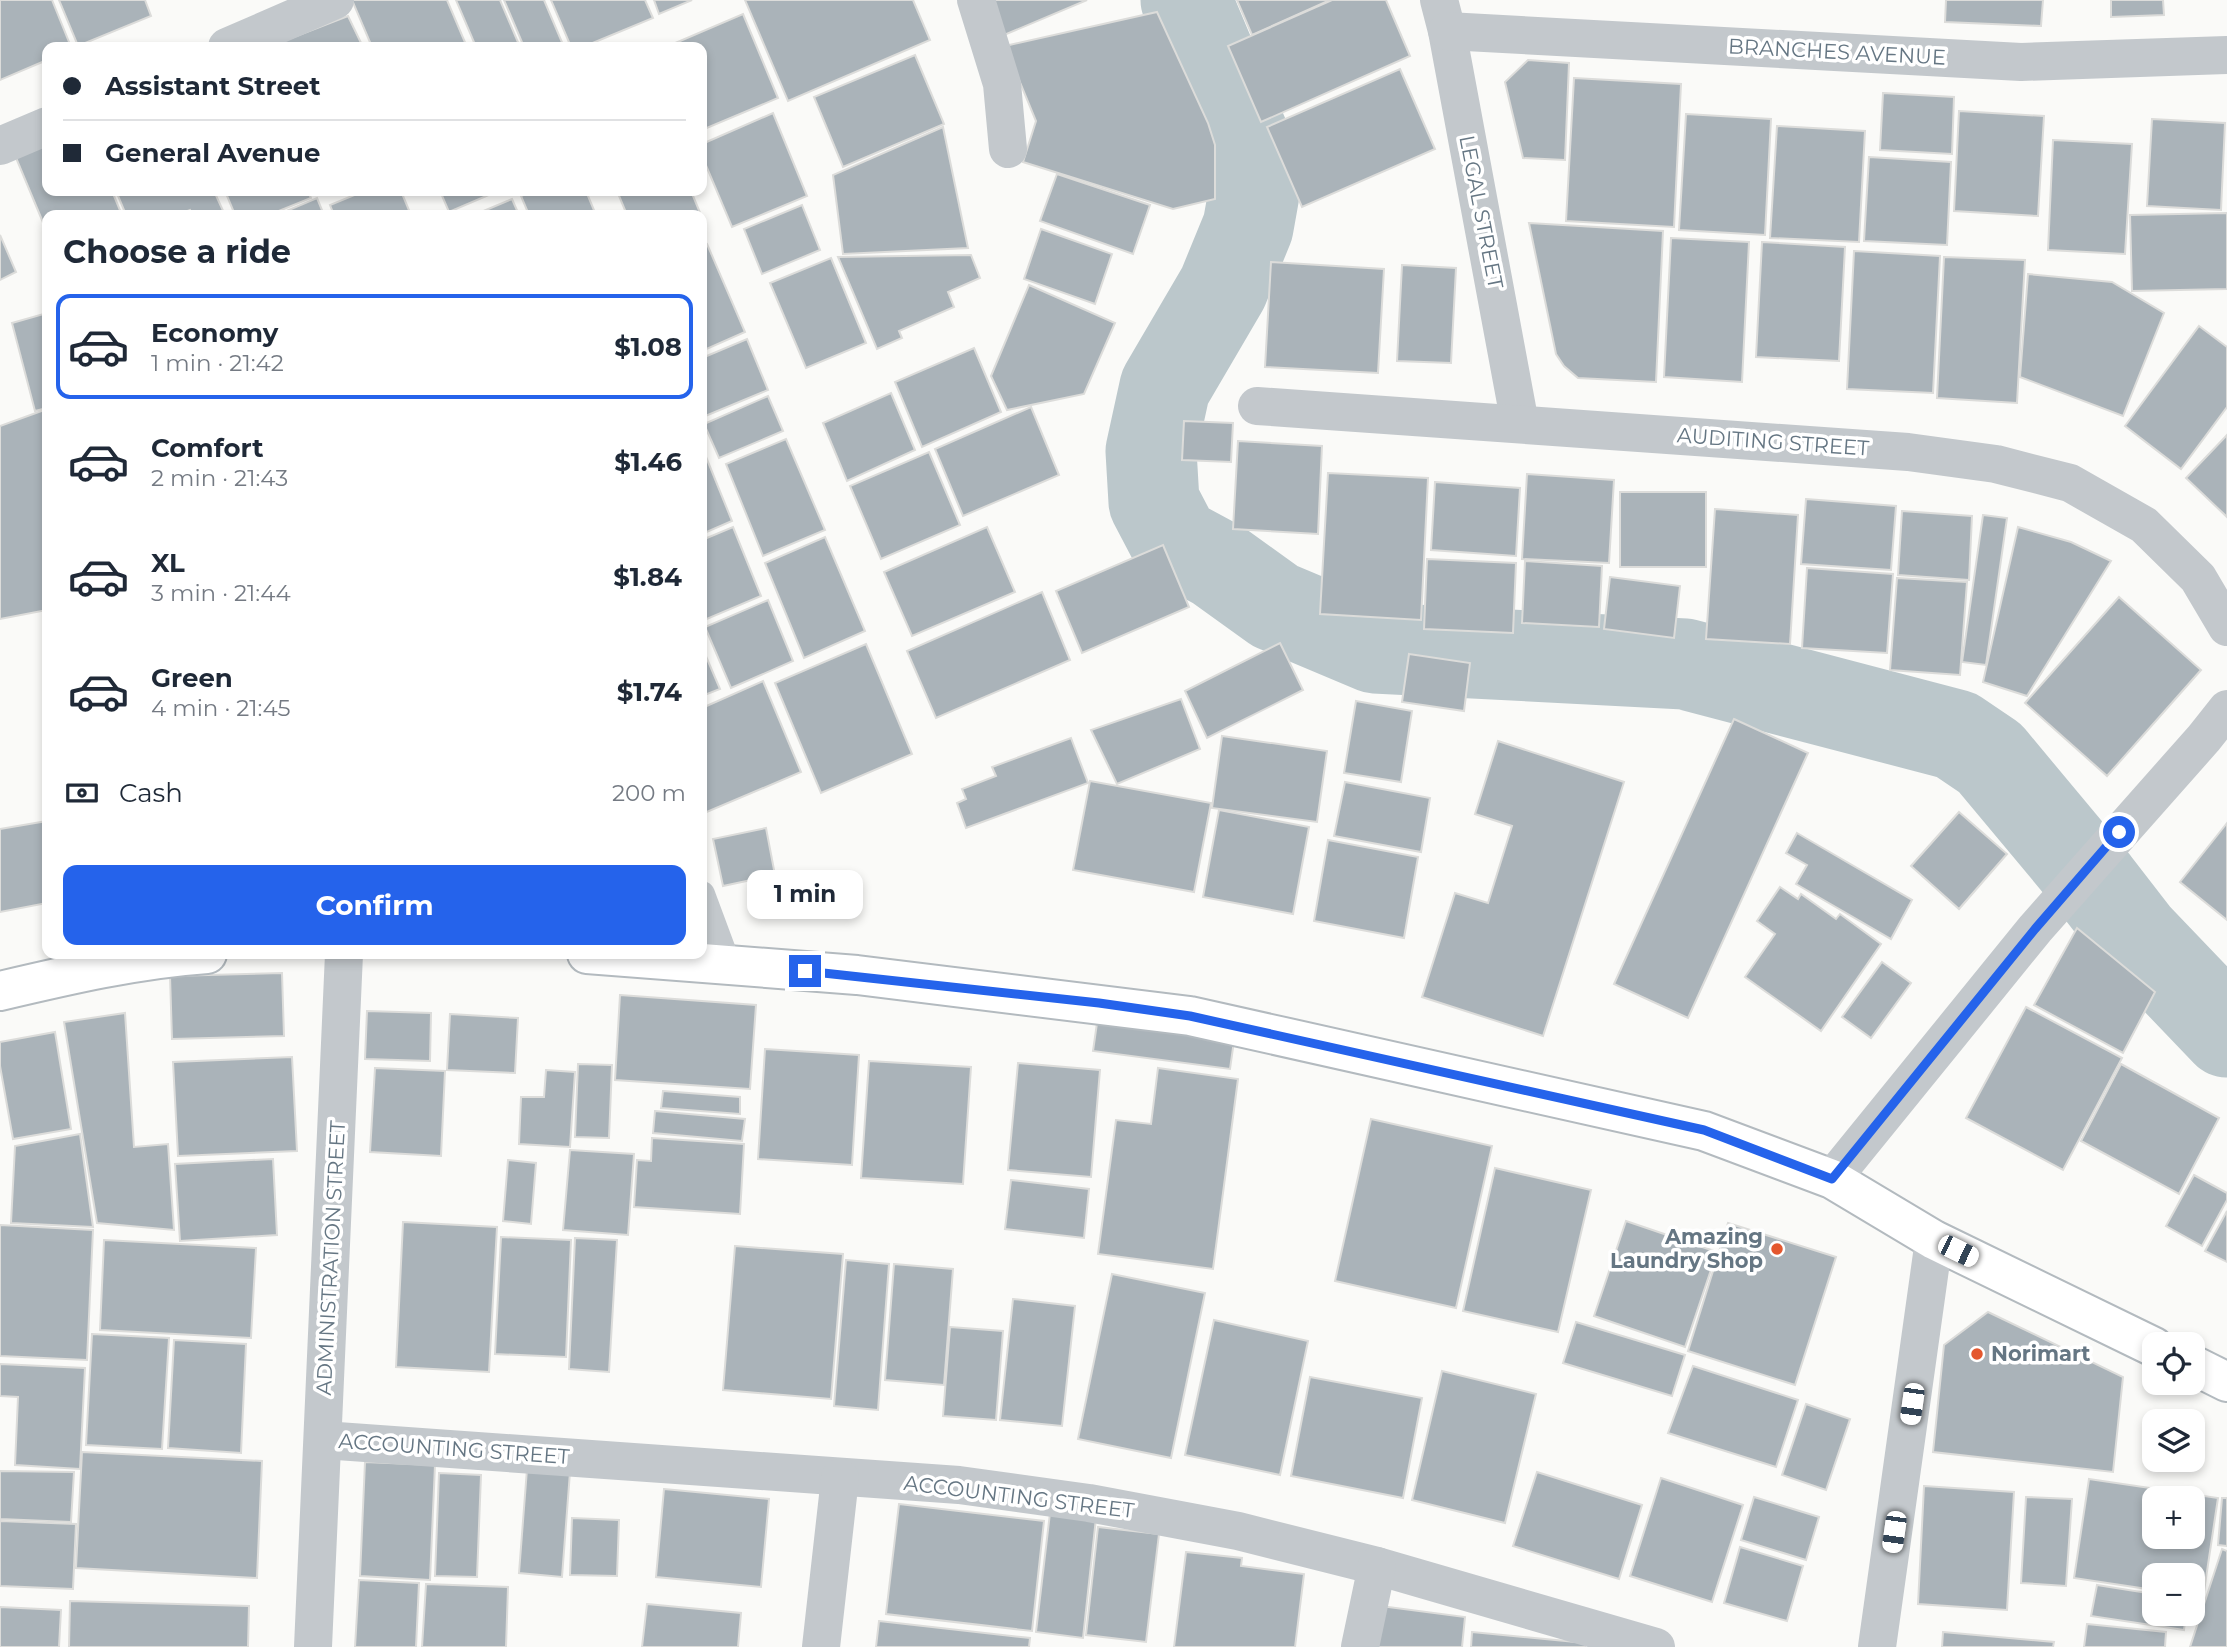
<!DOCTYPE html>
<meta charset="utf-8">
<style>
body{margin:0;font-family:Montserrat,sans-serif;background:#f2f2f3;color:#1f2937;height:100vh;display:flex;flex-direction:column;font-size:26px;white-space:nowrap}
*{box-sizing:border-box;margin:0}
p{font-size:23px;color:#747a83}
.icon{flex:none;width:38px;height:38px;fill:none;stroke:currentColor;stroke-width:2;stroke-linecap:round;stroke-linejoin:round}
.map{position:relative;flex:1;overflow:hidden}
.drawer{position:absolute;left:42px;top:210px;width:665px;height:749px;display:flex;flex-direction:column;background:#fff;border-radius:14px;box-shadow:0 4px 10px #0003}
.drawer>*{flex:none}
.banner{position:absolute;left:42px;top:42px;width:665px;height:154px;border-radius:14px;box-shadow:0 4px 10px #0003;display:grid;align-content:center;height:154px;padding:0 21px;background:#fff}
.fabs{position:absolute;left:2142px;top:1332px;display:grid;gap:14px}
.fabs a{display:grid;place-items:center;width:63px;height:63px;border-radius:14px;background:#fff;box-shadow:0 4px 10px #0003;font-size:35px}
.end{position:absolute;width:32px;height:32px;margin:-16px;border:9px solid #2563eb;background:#fff;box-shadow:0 0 0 4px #fff}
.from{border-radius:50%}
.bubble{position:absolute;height:49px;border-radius:14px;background:#fff;box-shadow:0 4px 10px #0003;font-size:23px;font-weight:700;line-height:49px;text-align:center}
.car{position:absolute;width:21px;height:42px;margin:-21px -10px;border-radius:9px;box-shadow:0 0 5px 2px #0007;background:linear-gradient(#fff 24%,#345 0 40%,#fff 0 76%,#345 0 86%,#fff 0)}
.banner b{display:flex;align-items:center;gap:24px;height:66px;font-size:26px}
.banner b+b{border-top:2px solid #e0e1e3}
.banner i{width:18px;height:18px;background:#1f2937}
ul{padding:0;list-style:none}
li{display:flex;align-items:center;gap:21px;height:105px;margin:0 14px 10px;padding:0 7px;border:4px solid transparent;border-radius:14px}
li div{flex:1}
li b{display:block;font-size:26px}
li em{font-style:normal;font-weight:700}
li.active{border-color:#2563eb}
li>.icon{width:63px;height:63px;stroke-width:1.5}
h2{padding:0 21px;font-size:32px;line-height:84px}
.pay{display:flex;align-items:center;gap:18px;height:77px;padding:0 21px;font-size:26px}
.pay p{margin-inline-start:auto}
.primary-button{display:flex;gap:14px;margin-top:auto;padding:14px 21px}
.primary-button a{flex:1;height:80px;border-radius:14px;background:#2563eb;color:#fff;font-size:28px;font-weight:700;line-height:80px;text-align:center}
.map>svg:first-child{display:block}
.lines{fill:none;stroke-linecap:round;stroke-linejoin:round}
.river{stroke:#bbc7cb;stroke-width:91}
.building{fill:#aab3b9;stroke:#dcdcda;stroke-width:2;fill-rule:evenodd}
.secondary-casing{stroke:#b3babf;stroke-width:42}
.lane{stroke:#c3c8cc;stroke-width:26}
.street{stroke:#c3c8cc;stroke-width:38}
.secondary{stroke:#fff;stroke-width:38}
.route{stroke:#2563eb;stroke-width:9}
.poi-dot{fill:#e4572e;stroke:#fff;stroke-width:2.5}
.labels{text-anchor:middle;stroke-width:7;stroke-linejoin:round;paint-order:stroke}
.street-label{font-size:21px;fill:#657683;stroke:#fff}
.poi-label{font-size:21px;font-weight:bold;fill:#657683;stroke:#fff;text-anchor:end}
</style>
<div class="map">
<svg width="2227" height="1647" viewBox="0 0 2227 1647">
<rect width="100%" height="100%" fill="#fafaf8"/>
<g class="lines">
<polyline class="river" points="1186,0 1258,171 1248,227 1223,288 1165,387 1151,451 1154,502 1175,542 1218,565 1275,606 1375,648 1685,664 1956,735 1990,758 2095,884 2136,937 2227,1032"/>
</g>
<g class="building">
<polygon points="0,0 52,0 71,47 47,47 47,60 0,80"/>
<polygon points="59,0 145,0 151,16 78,46"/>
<polygon points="352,0 447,0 467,47 372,47"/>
<polygon points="456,0 500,0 520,47 476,47"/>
<polygon points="504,0 544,0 564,47 524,47"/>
<polygon points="551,0 645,0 653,18 583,47 571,47"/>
<polygon points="654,0 692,0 659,14"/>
<polygon points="745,0 913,0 930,40 788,101"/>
<polygon points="981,0 1087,0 997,38"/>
<polygon points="1237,0 1330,0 1252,35"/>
<polygon points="1332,0 1386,0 1410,56 1261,122 1228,46"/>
<polygon points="1946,0 2043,0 2041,26 1945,22"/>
<polygon points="2111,0 2163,0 2164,15 2111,17"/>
<polygon points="1157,12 1208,123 1215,145 1215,199 1173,209 1023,162 1036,121 1005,46"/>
<polygon points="743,14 778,98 702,130 702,47 666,47"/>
<polygon points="348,16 363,47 268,47"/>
<polygon points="915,55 944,124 843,167 814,97"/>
<polygon points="1528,60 1569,63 1565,160 1523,158 1505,82"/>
<polygon points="1400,69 1435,149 1302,207 1267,127"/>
<polygon points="1574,78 1681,84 1674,227 1566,221"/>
<polygon points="1883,93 1954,97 1952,154 1880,150"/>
<polygon points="1959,111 2044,116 2038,216 1954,211"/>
<polygon points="773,113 807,196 732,227 702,156 702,144"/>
<polygon points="1686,114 1771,119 1765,235 1679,230"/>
<polygon points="2152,119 2225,123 2221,210 2147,206"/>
<polygon points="1777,126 1865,131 1859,242 1770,238"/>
<polygon points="943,127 968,248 843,254 833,175"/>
<polygon points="47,139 47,191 112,191 122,215 47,215 47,232 14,153"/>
<polygon points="2053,140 2132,144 2125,254 2048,250"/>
<polygon points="1869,157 1951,162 1947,245 1864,241"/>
<polygon points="1057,174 1150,205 1133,254 1040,221"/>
<polygon points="116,191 214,191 225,215 192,215 190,210 177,215 126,215"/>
<polygon points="225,191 308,191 311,198 269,215 235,215"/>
<polygon points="364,191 401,191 411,215 334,215 330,205"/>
<polygon points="440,191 498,191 449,212"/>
<polygon points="532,191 586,191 596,215 529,215 521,196"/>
<polygon points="617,191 691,191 701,215 627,215"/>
<polygon points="317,198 324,215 277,215"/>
<polygon points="512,199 519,215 474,215"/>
<polygon points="802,205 820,250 762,274 744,229"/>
<polygon points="2227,213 2227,289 2132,291 2130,215"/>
<polygon points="1529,223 1663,231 1656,382 1578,378 1564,366 1556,354"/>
<polygon points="1041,229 1112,254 1095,304 1024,279"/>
<polygon points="0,235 16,272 0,280"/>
<polygon points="1671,238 1749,242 1742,382 1664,377"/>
<polygon points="1762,242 1845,247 1839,361 1756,357"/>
<polygon points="707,244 745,332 702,351 702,246"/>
<polygon points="1854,251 1940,256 1933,393 1847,389"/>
<polygon points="971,255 980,278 948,292 954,307 899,331 902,338 877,349 838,257"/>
<polygon points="1944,257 2025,260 2017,403 1937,398"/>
<polygon points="831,258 866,343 806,368 770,283"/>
<polygon points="1271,262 1384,269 1378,373 1265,367"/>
<polygon points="1402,265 1456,268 1451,363 1397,361"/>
<polygon points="2028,274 2112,282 2164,313 2123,416 2020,377"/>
<polygon points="1029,285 1115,323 1084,394 1007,410 991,376"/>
<polygon points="47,313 47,408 35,411 12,323"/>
<polygon points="2199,326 2227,347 2227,407 2181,469 2125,426"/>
<polygon points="747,339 768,390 703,417 702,358"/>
<polygon points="974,348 1001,412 922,447 895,382"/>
<polygon points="891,393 915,450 847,481 823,423"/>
<polygon points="768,396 783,431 719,458 704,424"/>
<polygon points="1031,407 1059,475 963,516 935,449"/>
<polygon points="47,409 47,610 0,619 0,426"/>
<polygon points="1184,421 1233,423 1231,462 1182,460"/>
<polygon points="2227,435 2227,517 2186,478"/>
<polygon points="786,439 825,530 763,556 726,464"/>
<polygon points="1238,441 1322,446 1318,534 1233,529"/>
<polygon points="702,447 732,521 702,534"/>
<polygon points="929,452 960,525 881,559 850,486"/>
<polygon points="1328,473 1428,478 1421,620 1320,614"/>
<polygon points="1527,474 1614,480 1609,563 1522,559"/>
<polygon points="1435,482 1520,488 1516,556 1431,550"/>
<rect x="1620" y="492" width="86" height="75"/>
<polygon points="1806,499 1896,506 1891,570 1801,564"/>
<polygon points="1715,509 1798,515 1790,644 1706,639"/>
<polygon points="1902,511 1972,516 1969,580 1898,575"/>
<polygon points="1983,515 2007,518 1986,665 1962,662"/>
<polygon points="733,527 761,596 702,621 702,540"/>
<polygon points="987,527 1015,592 912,636 884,572"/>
<polygon points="2018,527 2071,542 2111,561 2027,696 1983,682"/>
<polygon points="825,537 865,631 804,658 765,563"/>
<polygon points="1163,545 1189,607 1082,653 1056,591"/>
<polygon points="1427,559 1516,563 1513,633 1424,629"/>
<polygon points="1525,561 1602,566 1599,627 1522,623"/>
<polygon points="1807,568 1893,574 1887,653 1802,648"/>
<polygon points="1610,577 1680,586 1674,638 1604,629"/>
<polygon points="1897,578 1967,582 1960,675 1890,670"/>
<polygon points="1042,592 1070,660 936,718 907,651"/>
<polygon points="2119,597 2201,670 2107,776 2025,703"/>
<polygon points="768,600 793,661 731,688 705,627"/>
<polygon points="1280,643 1303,690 1207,738 1185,691"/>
<polygon points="866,644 912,754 821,793 775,683"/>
<polygon points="702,647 720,689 702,696"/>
<polygon points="1409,654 1470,663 1464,711 1402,702"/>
<polygon points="763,681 801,772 702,814 702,708"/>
<polygon points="1181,699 1200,749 1117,784 1091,730"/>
<polygon points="1356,701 1412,711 1401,782 1344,773"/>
<polygon points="1734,719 1808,753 1688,1018 1614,984"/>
<polygon points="1222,736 1327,751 1317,822 1212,808"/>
<polygon points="1071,738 1088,783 966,828 957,803 966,799 962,789 996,776 992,767"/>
<polygon points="1498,741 1624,782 1543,1036 1422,997 1455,893 1488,903 1512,826 1475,814"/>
<polygon points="1090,781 1211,803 1194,892 1073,870"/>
<polygon points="1345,782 1430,798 1421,852 1334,836"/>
<polygon points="1219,810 1309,827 1293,914 1203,897"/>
<polygon points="1959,812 2007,854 1959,909 1911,866"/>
<polygon points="47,821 47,903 0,912 0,829"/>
<polygon points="2227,823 2227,920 2180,882"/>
<polygon points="766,828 775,875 723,886 713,839"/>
<polygon points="1797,833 1912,900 1891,939 1796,884 1807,865 1786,853"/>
<polygon points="1328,840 1418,857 1404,938 1314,921"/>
<polygon points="1780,887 1798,899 1801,894 1836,919 1840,914 1881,944 1821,1031 1745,977 1775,934 1757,921"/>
<polygon points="2077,928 2155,992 2123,1053 2034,1005"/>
<polygon points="1882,962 1911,983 1871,1038 1842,1017"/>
<polygon points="282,973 284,1036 172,1039 170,976"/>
<polygon points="620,995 756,1005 750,1089 615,1080"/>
<polygon points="2026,1007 2122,1058 2063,1170 1966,1118"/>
<polygon points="367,1011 431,1013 430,1061 365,1059"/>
<polygon points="125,1013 134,1147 168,1144 174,1230 97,1223 64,1022"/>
<polygon points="450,1014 518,1018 515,1073 447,1070"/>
<polygon points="1098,1016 1235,1034 1230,1069 1093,1051"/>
<polygon points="55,1032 71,1129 13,1139 0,1066 0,1042"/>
<polygon points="765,1049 859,1055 852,1165 758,1159"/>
<polygon points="292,1057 297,1151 178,1156 173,1062"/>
<polygon points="869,1061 971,1067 963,1184 861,1178"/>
<polygon points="1018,1063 1100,1070 1091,1177 1008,1170"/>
<polygon points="578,1064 612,1065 609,1138 575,1137"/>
<polygon points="2121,1064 2219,1118 2179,1194 2081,1141"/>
<polygon points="375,1068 445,1071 441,1156 370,1152"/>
<polygon points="1158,1068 1238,1079 1213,1269 1098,1254 1116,1120 1151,1124"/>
<polygon points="546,1070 575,1072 570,1147 519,1144 521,1097 544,1097"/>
<polygon points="663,1091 740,1097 740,1114 661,1108"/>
<polygon points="655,1111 745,1119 742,1141 653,1133"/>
<polygon points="1371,1119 1492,1146 1456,1308 1335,1281"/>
<polygon points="80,1134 93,1227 11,1223 15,1146"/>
<polygon points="652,1138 744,1144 740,1214 634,1207 637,1160 651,1161"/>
<polygon points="570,1150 634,1154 628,1235 563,1230"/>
<polygon points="273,1159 277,1235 180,1241 175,1164"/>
<polygon points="508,1160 536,1163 531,1224 503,1221"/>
<polygon points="1495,1168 1591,1190 1558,1332 1463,1311"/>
<polygon points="2194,1175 2227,1193 2227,1200 2202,1246 2166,1226"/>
<polygon points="1011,1180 1089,1189 1084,1238 1005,1229"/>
<polygon points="2227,1211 2227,1262 2205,1251"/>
<polygon points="1626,1221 1717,1252 1685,1347 1594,1316"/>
<polygon points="403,1222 497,1227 489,1372 396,1367"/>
<polygon points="1728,1223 1836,1257 1795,1385 1688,1351"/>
<polygon points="0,1225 93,1230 87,1360 0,1356"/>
<polygon points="501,1237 571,1240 566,1357 495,1354"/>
<polygon points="575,1238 617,1240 609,1372 569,1369"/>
<polygon points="104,1240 256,1248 251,1338 100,1330"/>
<polygon points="735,1246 843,1254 831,1399 723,1390"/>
<polygon points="846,1260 889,1264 878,1410 834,1406"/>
<polygon points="894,1264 953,1269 944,1385 885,1380"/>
<polygon points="1112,1274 1205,1293 1171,1458 1078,1439"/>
<polygon points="1013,1299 1075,1306 1062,1426 1000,1420"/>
<polygon points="1988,1312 2123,1377 2113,1472 1933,1452 1944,1345"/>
<polygon points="1214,1320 1308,1341 1280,1475 1185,1455"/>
<polygon points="1576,1322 1685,1355 1672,1396 1563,1363"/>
<polygon points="950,1327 1003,1331 996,1420 943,1416"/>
<polygon points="92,1334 169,1338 162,1449 86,1445"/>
<polygon points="174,1340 246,1344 241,1453 168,1448"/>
<polygon points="0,1364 85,1368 80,1469 15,1465 18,1397 0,1396"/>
<polygon points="1693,1366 1798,1400 1776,1467 1668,1433"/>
<polygon points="1442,1371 1536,1394 1505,1523 1412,1500"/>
<polygon points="1310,1377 1422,1398 1403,1498 1291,1476"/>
<polygon points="1806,1404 1850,1419 1826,1490 1782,1475"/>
<polygon points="82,1452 262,1461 257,1578 76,1568"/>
<polygon points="365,1462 435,1465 430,1580 360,1576"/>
<polygon points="527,1469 570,1472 562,1577 519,1573"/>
<polygon points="0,1471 74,1472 71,1522 0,1519"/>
<polygon points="1537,1472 1642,1505 1619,1579 1513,1546"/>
<polygon points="439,1473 481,1475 477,1577 435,1576"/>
<polygon points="1661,1478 1743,1505 1712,1602 1630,1576"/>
<path d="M2089,1479L2218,1498L2203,1598L2193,1596V1575H2154V1590L2074,1578ZM2154,1498H2193V1536H2154Z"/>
<polygon points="1924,1486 2014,1492 2007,1610 1918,1604"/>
<polygon points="664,1489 769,1499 761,1587 656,1577"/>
<polygon points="1754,1497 1819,1517 1806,1560 1741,1540"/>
<polygon points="2026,1497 2072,1499 2066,1586 2021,1583"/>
<polygon points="2222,1498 2227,1498 2227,1546 2218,1545"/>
<polygon points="899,1504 1044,1521 1032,1631 886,1614"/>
<polygon points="1050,1513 1096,1518 1083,1638 1036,1632"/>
<polygon points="572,1518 619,1520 617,1576 570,1575"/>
<polygon points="0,1521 76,1524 73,1589 0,1586"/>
<polygon points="1098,1527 1159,1534 1146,1642 1086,1635"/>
<polygon points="1740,1547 1803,1566 1787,1621 1724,1603"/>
<polygon points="2222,1549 2227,1551 2227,1647 2190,1647"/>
<polygon points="1186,1552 1242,1558 1241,1566 1304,1574 1295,1647 1174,1647"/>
<polygon points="359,1580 419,1583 416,1647 355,1647"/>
<polygon points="426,1584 508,1587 506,1647 422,1647"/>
<polygon points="2097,1585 2154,1594 2154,1614 2186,1614 2184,1630 2091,1616"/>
<polygon points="70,1601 249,1606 248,1647 69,1647"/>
<polygon points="647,1604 741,1613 738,1647 642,1647"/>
<polygon points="1373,1605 1465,1617 1462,1647 1365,1647"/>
<polygon points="0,1607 61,1610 59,1647 0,1647"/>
<polygon points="879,1621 1030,1638 1029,1647 876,1647"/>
<polygon points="2087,1624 2166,1632 2165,1647 2084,1647"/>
<polygon points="1472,1632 1586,1643 1585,1647 1471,1647"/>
<polygon points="1943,1632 2054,1642 2053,1647 1942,1647"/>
</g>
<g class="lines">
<defs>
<g id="secondary">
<polyline points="587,954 857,975 1190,1016 1704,1131 1832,1179 1934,1240 2154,1347"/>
<path d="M0,991C68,975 136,959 207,954"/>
<polyline points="2193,1365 2227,1382"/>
</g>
</defs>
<use href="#secondary" class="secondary-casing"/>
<polyline class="lane" points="702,894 728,964"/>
<g class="street">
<polyline points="976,0 1002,84 1008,149"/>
<polyline points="1439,0 1447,31 1520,424"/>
<polyline points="1447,31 2021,62 2227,55"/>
<polyline points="227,47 335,0"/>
<polyline points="0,146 47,126"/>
<polyline points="1257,406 1908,452 1996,464 2070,483 2144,525 2198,578 2227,627"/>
<polyline points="1832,1179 2035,929 2204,738 2227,709"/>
<polyline points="323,1440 959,1485 1089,1503 1238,1531 1377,1566 1656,1647"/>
<polyline points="313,1647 344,954"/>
<polyline points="821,1647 840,1478"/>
<polyline points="1360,1647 1377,1566"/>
<polyline points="1877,1647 1934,1240"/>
</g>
<use href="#secondary" class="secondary"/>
</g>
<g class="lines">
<polyline class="route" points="805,971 1099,1003 1190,1016 1704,1130 1832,1179 2035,929 2119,832"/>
</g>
<g class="poi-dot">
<circle cx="1777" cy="1249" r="7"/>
<circle cx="1977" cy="1354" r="7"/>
</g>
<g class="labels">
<g class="street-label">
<text transform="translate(1837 52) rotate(3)" y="7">BRANCHES AVENUE</text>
<text transform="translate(1481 212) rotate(79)" y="7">LEGAL STREET</text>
<text transform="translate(1773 442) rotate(4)" y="7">AUDITING STREET</text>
<text transform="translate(331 1258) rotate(-87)" y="7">ADMINISTRATION STREET</text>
<text transform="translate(454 1449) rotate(4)" y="7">ACCOUNTING STREET</text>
<text transform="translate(1019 1497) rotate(7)" y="7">ACCOUNTING STREET</text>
</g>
<g class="poi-label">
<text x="1763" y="1244">Amazing<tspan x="1763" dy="24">Laundry Shop</tspan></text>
<text x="1991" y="1361" text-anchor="start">Norimart</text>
</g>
</g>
</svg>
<div class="fabs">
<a><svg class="icon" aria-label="locate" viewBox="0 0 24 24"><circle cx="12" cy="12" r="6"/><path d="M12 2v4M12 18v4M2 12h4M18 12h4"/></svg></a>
<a><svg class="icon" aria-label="layers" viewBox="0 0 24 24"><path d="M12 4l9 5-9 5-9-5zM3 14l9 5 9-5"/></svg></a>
<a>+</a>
<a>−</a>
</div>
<i class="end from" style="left:2119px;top:832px"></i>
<i class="end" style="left:805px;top:971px"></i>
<div class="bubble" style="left:747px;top:870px;width:116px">1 min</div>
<i class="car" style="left:1958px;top:1251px;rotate:116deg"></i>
<i class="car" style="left:1912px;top:1404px;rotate:188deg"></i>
<i class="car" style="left:1894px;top:1532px;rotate:188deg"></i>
<div class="banner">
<b><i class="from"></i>Assistant Street</b>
<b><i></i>General Avenue</b>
</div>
<section class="drawer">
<h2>Choose a ride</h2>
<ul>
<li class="active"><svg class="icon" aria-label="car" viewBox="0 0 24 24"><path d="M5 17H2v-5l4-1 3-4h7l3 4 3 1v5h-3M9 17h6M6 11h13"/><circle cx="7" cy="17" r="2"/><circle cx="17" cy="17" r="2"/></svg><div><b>Economy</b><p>1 min · 21:42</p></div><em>$1.08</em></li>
<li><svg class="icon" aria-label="car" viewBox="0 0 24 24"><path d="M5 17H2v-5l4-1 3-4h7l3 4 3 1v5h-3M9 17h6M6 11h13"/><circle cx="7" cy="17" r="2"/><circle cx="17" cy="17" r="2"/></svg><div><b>Comfort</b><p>2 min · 21:43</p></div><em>$1.46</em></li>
<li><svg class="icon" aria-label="car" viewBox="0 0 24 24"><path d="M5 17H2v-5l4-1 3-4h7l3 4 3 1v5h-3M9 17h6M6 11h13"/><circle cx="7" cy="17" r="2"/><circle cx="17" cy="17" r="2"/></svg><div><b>XL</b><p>3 min · 21:44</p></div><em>$1.84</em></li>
<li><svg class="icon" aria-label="car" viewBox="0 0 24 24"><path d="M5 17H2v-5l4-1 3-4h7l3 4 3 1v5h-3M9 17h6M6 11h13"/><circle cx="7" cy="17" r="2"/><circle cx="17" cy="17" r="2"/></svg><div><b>Green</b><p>4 min · 21:45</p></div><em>$1.74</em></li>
</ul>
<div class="pay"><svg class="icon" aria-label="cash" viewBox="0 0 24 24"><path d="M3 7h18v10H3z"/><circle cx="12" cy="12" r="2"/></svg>Cash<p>200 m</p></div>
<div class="primary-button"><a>Confirm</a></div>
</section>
</div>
